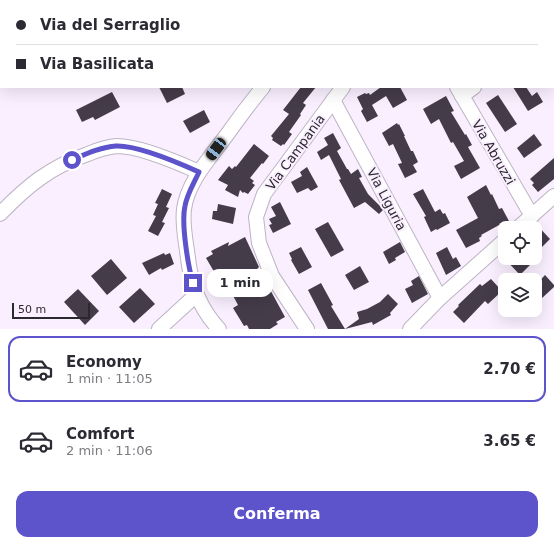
<!DOCTYPE html>
<html lang="it">
<meta charset="utf-8">
<style>
body{margin:0;font-family:"DejaVu Sans",sans-serif;background:#f7f7f7;color:#2b2b33;height:100vh;display:flex;flex-direction:column;font-size:15px;white-space:nowrap}
*{box-sizing:border-box;margin:0}
p{font-size:13px;color:#7c7c81}
.icon{flex:none;width:22px;height:22px;fill:none;stroke:currentColor;stroke-width:2;stroke-linecap:round;stroke-linejoin:round}
.map{position:relative;height:329px;overflow:hidden}
.panel{display:flex;flex-direction:column;background:#fff;flex:1}
.panel>*{flex:none}
.top-card{position:absolute;left:0px;top:0px;width:554px;height:88px;box-shadow:0 4px 16px #0002;display:grid;align-content:center;height:88px;padding:0 16px;background:#fff}
.tools{position:absolute;left:498px;top:221px;display:grid;gap:8px}
.tools a{display:grid;place-items:center;width:44px;height:44px;border-radius:8px;background:#fff;box-shadow:0 4px 16px #0002;font-size:20px}
.scale{position:absolute;left:12px;bottom:10px;width:78px;box-sizing:border-box;padding-left:4px;border:2px solid #2b282e;border-top:0;font-size:11px;line-height:14px;white-space:nowrap;color:#2b282e;-webkit-text-stroke:3px #f9efff;paint-order:stroke}
.end{position:absolute;width:18px;height:18px;margin:-9px;border:5px solid #5d53cb;background:#fff;box-shadow:0 0 0 2px #fff}
.from{border-radius:50%}
.bubble{position:absolute;height:28px;border-radius:12px;background:#fff;box-shadow:0 4px 16px #0002;font-size:13px;font-weight:600;line-height:28px;text-align:center}
.car{position:absolute;width:12px;height:24px;margin:-12px -6px;border-radius:5px;box-shadow:0 0 3px 1px #0007;background:linear-gradient(#222 24%,#8ab4d8 0 40%,#222 0 76%,#8ab4d8 0 86%,#222 0)}
.top-card b{display:flex;align-items:center;gap:14px;height:38px;font-size:15px}
.top-card b+b{border-top:1px solid #e1e1e2}
.top-card i{width:10px;height:10px;background:#2b2b33}
ul{padding:7px 0 0;list-style:none}
li{display:flex;align-items:center;gap:12px;height:66px;margin:0 8px 6px;padding:0 8px;border:2px solid transparent;border-radius:12px}
li div{flex:1}
li b{display:block;font-size:15px}
li em{font-style:normal;font-weight:600}
li.current{border-color:#5d53cb}
li>.icon{width:36px;height:36px;stroke-width:1.5}
.primary-button{display:flex;gap:8px;margin-top:auto;padding:8px 16px}
.primary-button a{flex:1;height:46px;border-radius:12px;background:#5d53cb;color:#fff;font-size:16px;font-weight:600;line-height:46px;text-align:center}
.map>svg:first-child{display:block}
.green{fill:#a6d0ac}
.building{fill:#443c49}
.lines{fill:none;stroke-linecap:round;stroke-linejoin:round}
.minor-casing{stroke:#beb4c4;stroke-width:16}
.minor{stroke:#fff;stroke-width:14}
.route{stroke:#5d53cb;stroke-width:5}
.labels{text-anchor:middle;stroke-width:4;stroke-linejoin:round;paint-order:stroke}
.street-label{font-size:13px;fill:#2b282e;stroke:#f9efff}
</style>
<div class="map">
<svg width="554" height="329" viewBox="0 0 554 329">
<rect width="100%" height="100%" fill="#f9efff"/>
<polygon class="green" points="0,0 120,0 1,1 0,65"/>
<g class="building">
<polygon points="159,87 182,87 185,94 167,103"/>
<polygon points="301,87 316,87 303,103 306,105 300,114 301,115 289,132 292,134 284,145 283,144 281,146 272,140 273,138 271,136 289,114 283,110"/>
<polygon points="381,87 400,87 407,100 393,108 386,96 372,105 378,116 367,122 361,111 363,109 357,97 365,93 366,94 369,93 370,95"/>
<polygon points="513,87 526,87 532,96 537,92 543,102 528,111"/>
<polygon points="112,92 120,107 95,120 93,117 82,122 76,110"/>
<polygon points="498,95 517,124 505,132 486,103"/>
<polygon points="446,96 454,111 451,112 465,135 466,134 472,145 468,147 480,168 461,179 454,166 464,161 453,142 451,143 439,119 431,124 423,109"/>
<polygon points="204,110 210,122 190,133 183,121"/>
<polygon points="397,123 398,125 399,124 405,136 404,136 411,151 413,151 418,162 413,165 417,172 405,178 398,164 402,163 393,144 389,146 382,133"/>
<polygon points="333,133 341,148 337,151 347,169 348,169 351,174 358,169 362,177 359,178 368,194 381,207 383,210 379,214 365,202 354,208 339,180 341,179 329,155 321,160 317,152 328,145 324,138"/>
<polygon points="534,134 542,145 524,158 517,148"/>
<polygon points="254,144 269,156 263,164 262,163 250,178 254,181 252,183 255,185 248,194 244,192 243,193 240,190 238,197 225,190 228,185 218,180 229,166 232,169 235,166 236,167"/>
<polygon points="554,158 554,179 538,192 532,185 534,183 530,179"/>
<polygon points="307,167 318,187 311,191 308,188 297,193 291,182 302,176 300,172"/>
<polygon points="486,185 491,195 492,194 499,209 502,208 510,223 503,227 501,224 481,235 482,236 479,238 480,241 466,248 456,230 478,218 467,197"/>
<polygon points="162,189 172,194 166,207 169,208 162,222 165,223 158,236 148,231 156,216 153,215 158,204 155,203"/>
<polygon points="423,189 435,212 440,209 443,214 445,213 450,223 437,230 436,229 431,232 424,217 426,216 413,194"/>
<polygon points="280,202 291,224 273,233 269,225 272,224 269,219 276,216 271,207"/>
<polygon points="218,204 236,208 233,224 212,219 213,211 217,211"/>
<polygon points="328,222 344,250 331,257 315,229"/>
<polygon points="535,224 536,224 550,239 535,254"/>
<polygon points="245,237 259,267 248,278 255,291 267,284 285,317 276,322 278,324 270,329 249,329 247,325 244,326 233,308 238,305 230,290 226,292 206,258 213,254 211,251 229,242 228,246"/>
<polygon points="400,242 405,252 395,258 396,260 389,264 383,252"/>
<polygon points="301,247 312,267 299,274 291,260 292,259 289,253"/>
<polygon points="447,247 453,259 456,257 461,266 446,275 436,253"/>
<polygon points="164,253 165,255 170,253 174,264 162,270 161,268 149,275 142,263"/>
<polygon points="504,258 523,258 530,265 520,275"/>
<polygon points="111,259 127,278 107,295 91,276"/>
<polygon points="360,266 369,282 354,290 345,275"/>
<polygon points="545,275 554,285 554,287 541,299 535,293 535,286"/>
<polygon points="419,276 428,294 412,303 405,289 413,285 411,281"/>
<polygon points="491,279 502,291 488,304 485,301 464,323 453,312 459,306 458,305 480,284 482,286"/>
<polygon points="321,283 333,305 331,306 345,329 328,329 308,290"/>
<polygon points="140,288 155,304 134,323 119,307"/>
<polygon points="78,289 99,311 85,325 64,302"/>
<polygon points="388,294 398,304 390,313 391,315 373,325 372,322 345,329 359,319 357,312 367,309 380,302"/>
</g>
<g class="lines">
<defs>
<g id="minor">
<polyline points="300,0 302,1"/>
<polyline points="408,0 408,1"/>
<polyline points="147,1 149,0"/>
<polyline points="331,1 332,0"/>
<polyline points="553,31 554,31"/>
<polyline points="0,79 1,78"/>
<polyline points="457,87 532,216"/>
<polyline points="462,96 474,87"/>
<polyline points="333,100 440,298"/>
<path d="M0,214C27,186 50,167 88,154C97,150 107,147 117,146C139,146 179,163 199,172"/>
<polyline points="518,228 554,196"/>
<polyline points="159,329 196,295"/>
<path d="M219,329C200,309 191,285 188,258C186,242 182,225 184,209C188,181 210,158 226,136C238,119 250,103 263,87"/>
<polyline points="307,329 272,276 259,243 256,217 264,194 343,87"/>
<polyline points="410,329 440,298 505,240"/>
</g>
</defs>
<use href="#minor" class="minor-casing"/>
<use href="#minor" class="minor"/>
</g>
<g class="lines">
<path class="route" d="M72,160C86,154 101,147 116,146C137,145 179,163 199,172C194,183 187,194 185,206C181,223 188,266 193,283"/>
</g>
<g class="labels">
<g class="street-label">
<text transform="translate(295 152) rotate(-54)" y="5">Via Campania</text>
<text transform="translate(494 152) rotate(60)" y="5">Via Abruzzi</text>
<text transform="translate(387 199) rotate(62)" y="5">Via Liguria</text>
</g>
</g>
</svg>
<div class="tools">
<a><svg class="icon" aria-label="locate" viewBox="0 0 24 24"><circle cx="12" cy="12" r="6"/><path d="M12 2v4M12 18v4M2 12h4M18 12h4"/></svg></a>
<a><svg class="icon" aria-label="layers" viewBox="0 0 24 24"><path d="M12 4l9 5-9 5-9-5zM3 14l9 5 9-5"/></svg></a>
</div>
<div class="scale">50 m</div>
<i class="end from" style="left:72px;top:160px"></i>
<i class="end" style="left:193px;top:283px"></i>
<div class="bubble" style="left:207px;top:269px;width:66px">1 min</div>
<i class="car" style="left:216px;top:149px;rotate:217deg"></i>
<div class="top-card">
<b><i class="from"></i>Via del Serraglio</b>
<b><i></i>Via Basilicata</b>
</div>
</div>
<section class="panel">
<ul>
<li class="current"><svg class="icon" aria-label="car" viewBox="0 0 24 24"><path d="M5 17H2v-5l4-1 3-4h7l3 4 3 1v5h-3M9 17h6M6 11h13"/><circle cx="7" cy="17" r="2"/><circle cx="17" cy="17" r="2"/></svg><div><b>Economy</b><p>1 min · 11:05</p></div><em>2.70 €</em></li>
<li><svg class="icon" aria-label="car" viewBox="0 0 24 24"><path d="M5 17H2v-5l4-1 3-4h7l3 4 3 1v5h-3M9 17h6M6 11h13"/><circle cx="7" cy="17" r="2"/><circle cx="17" cy="17" r="2"/></svg><div><b>Comfort</b><p>2 min · 11:06</p></div><em>3.65 €</em></li>
</ul>
<div class="primary-button"><a>Conferma</a></div>
</section>
